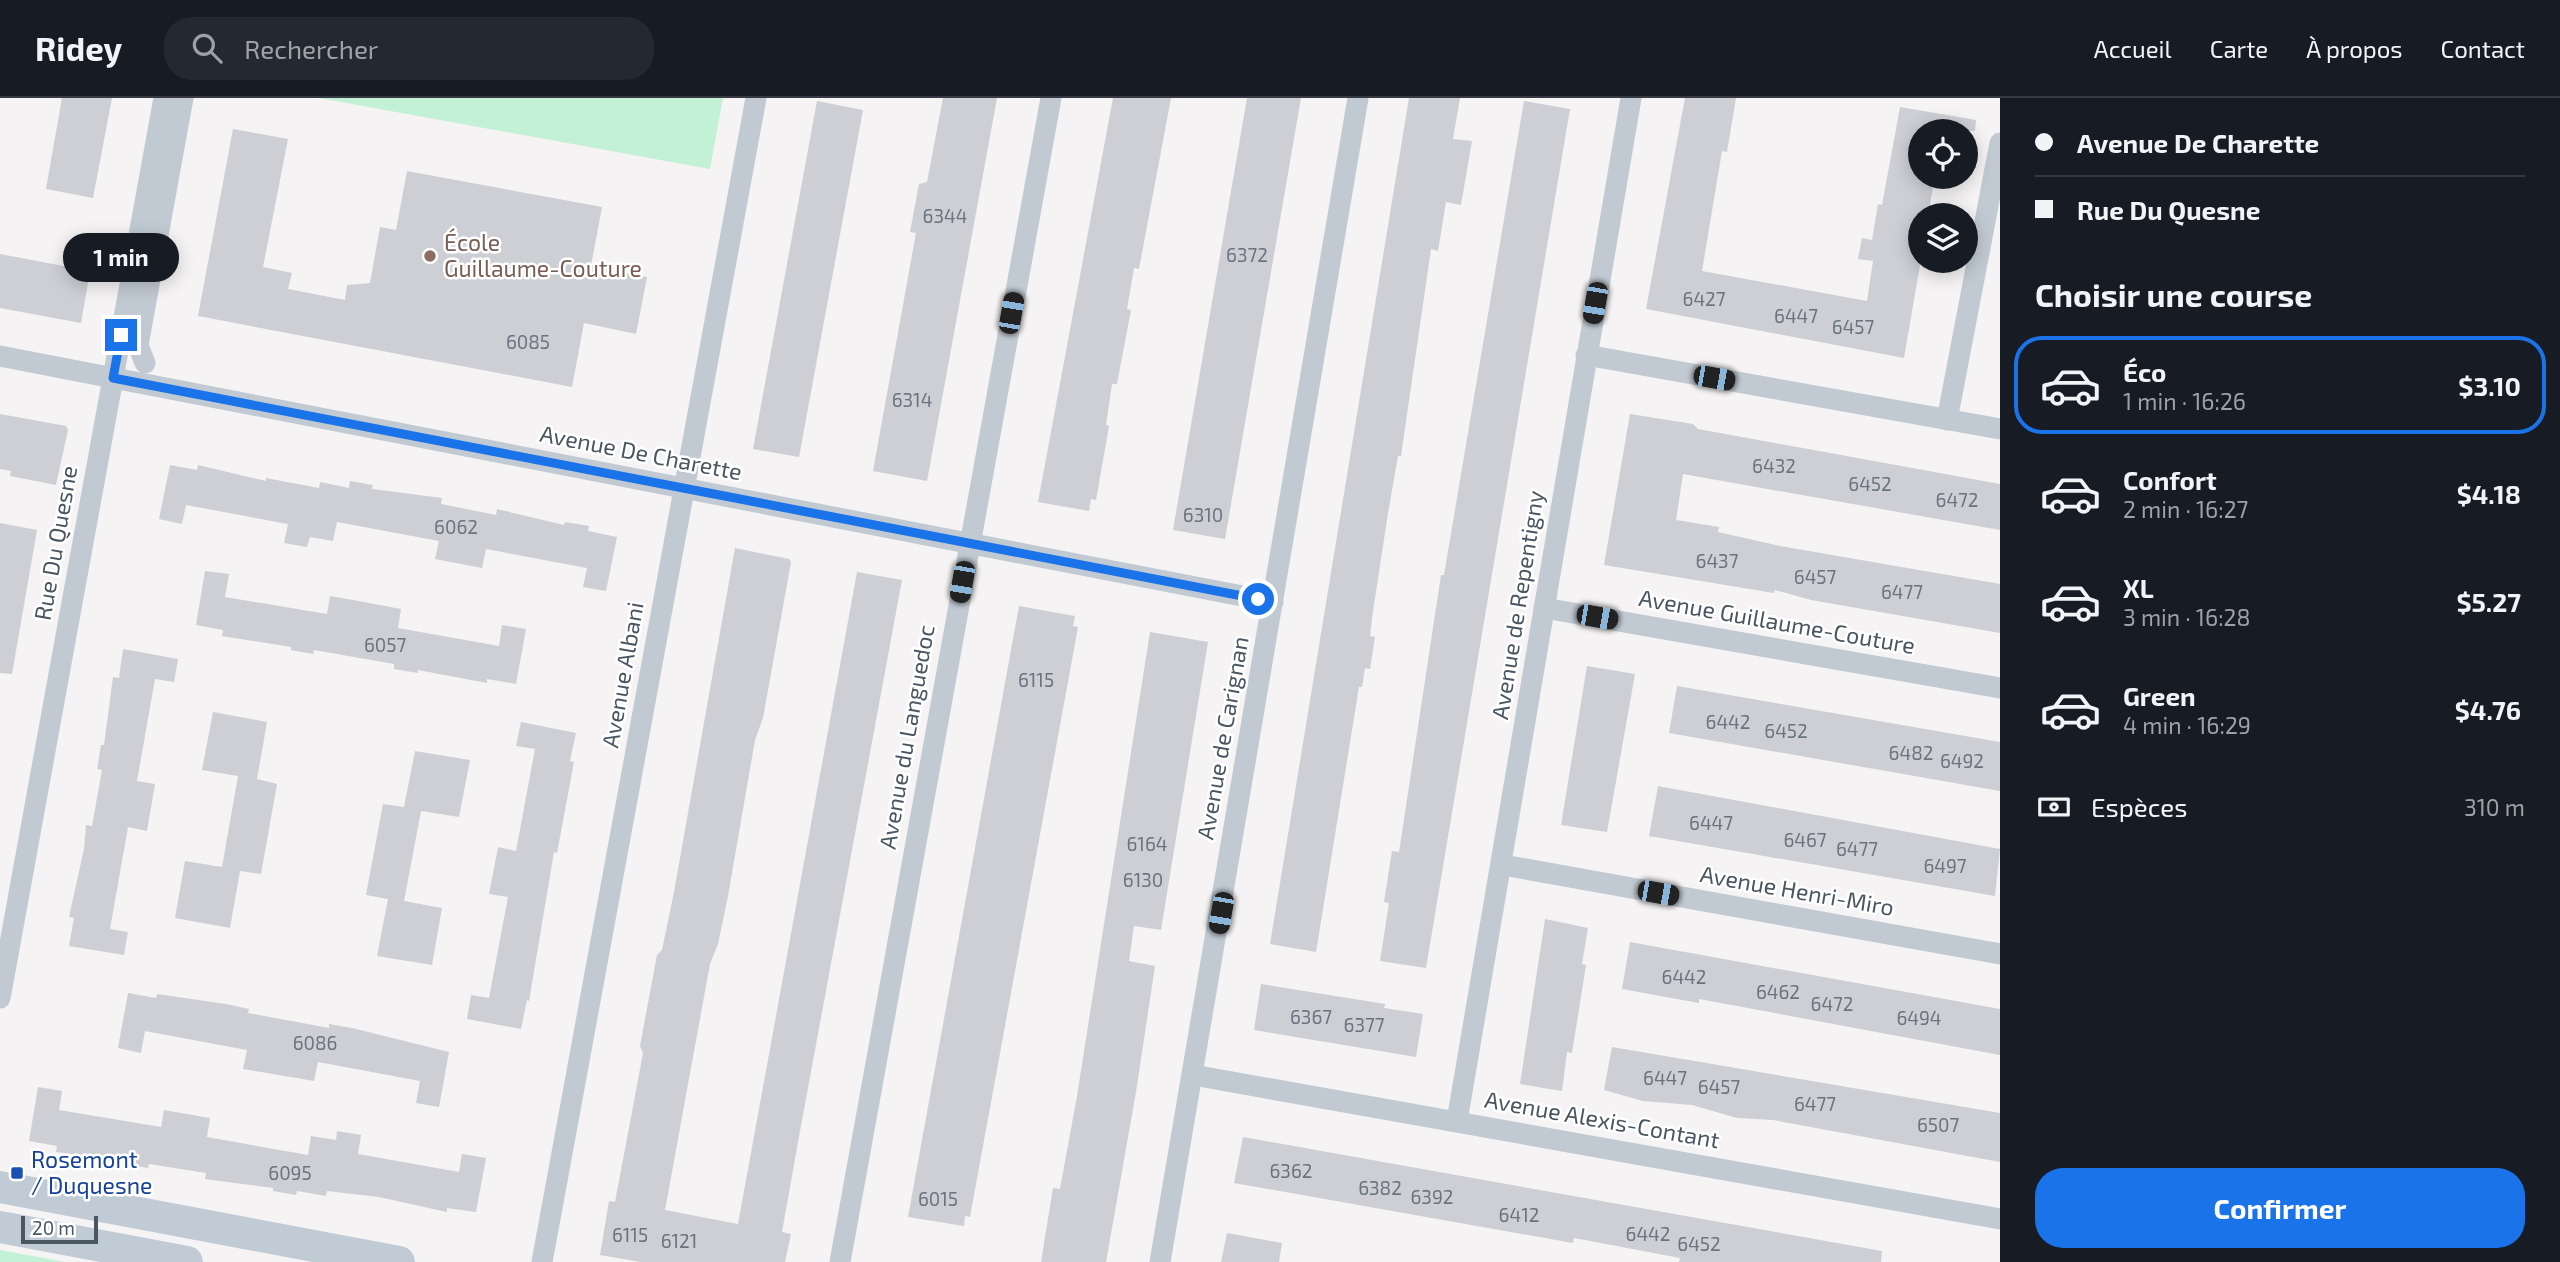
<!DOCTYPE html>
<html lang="fr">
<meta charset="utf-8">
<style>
body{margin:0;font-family:"Exo 2",sans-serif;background:#242831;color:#f1f3f6;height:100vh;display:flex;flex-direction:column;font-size:26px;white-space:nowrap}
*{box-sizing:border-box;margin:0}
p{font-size:23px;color:#9ea1a6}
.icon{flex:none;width:38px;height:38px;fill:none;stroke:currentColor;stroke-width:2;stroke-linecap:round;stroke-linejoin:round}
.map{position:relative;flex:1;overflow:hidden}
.details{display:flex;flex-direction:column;background:#171b24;width:560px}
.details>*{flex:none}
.banner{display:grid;align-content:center;height:154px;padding:0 35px;background:#171b24}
.fabs{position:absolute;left:1908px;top:21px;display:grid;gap:14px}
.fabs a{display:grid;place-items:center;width:70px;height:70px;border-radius:50%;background:#171b24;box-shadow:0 4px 18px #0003;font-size:35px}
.scale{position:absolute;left:21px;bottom:18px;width:77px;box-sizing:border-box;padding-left:7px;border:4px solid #4a5661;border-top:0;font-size:19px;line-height:24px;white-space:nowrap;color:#4a5661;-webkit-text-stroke:5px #fff;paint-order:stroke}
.end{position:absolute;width:32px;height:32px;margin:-16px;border:9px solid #1a73e8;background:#fff;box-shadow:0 0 0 4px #fff}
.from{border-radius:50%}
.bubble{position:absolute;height:49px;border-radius:24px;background:#171b24;box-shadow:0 4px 18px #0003;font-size:23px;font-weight:700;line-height:49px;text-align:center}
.car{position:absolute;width:21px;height:42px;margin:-21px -10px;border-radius:9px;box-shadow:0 0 5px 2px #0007;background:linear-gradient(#222 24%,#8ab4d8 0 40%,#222 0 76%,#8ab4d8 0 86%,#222 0)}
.banner b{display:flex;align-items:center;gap:24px;height:66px;font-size:26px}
.banner b+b{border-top:2px solid #363941}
.banner i{width:18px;height:18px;background:#f1f3f6}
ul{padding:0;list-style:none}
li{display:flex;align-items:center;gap:21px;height:98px;margin:0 14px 10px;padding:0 21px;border:4px solid transparent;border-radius:28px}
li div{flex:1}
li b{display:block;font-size:26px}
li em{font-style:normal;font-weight:700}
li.on{border-color:#1a73e8}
li>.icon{width:63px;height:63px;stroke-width:1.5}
h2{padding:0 35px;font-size:32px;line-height:84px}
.pay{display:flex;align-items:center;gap:18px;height:77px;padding:0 35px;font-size:26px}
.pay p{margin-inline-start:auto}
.primary-button{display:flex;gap:14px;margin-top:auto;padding:14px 35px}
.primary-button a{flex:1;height:80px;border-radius:28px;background:#1a73e8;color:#fff;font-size:28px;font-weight:700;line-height:80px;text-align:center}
header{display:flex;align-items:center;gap:42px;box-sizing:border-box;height:98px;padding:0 35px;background:#171b24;border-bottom:2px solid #363941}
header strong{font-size:33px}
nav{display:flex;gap:38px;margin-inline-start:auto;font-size:24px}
.search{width:490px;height:63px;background:#242831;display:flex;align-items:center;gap:18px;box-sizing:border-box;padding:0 24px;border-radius:28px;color:#9ea1a6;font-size:26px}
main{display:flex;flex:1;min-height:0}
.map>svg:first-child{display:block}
.green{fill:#c3f1d5}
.building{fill:#cdcfd5}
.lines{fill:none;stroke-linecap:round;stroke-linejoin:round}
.minor{stroke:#c1cad2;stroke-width:21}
.secondary{stroke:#c1cbd6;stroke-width:32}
.route{stroke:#1a73e8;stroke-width:9}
.education-dot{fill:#8d6e63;stroke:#fff;stroke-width:2.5}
.transit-dot{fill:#1a4fb4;stroke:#fff;stroke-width:2.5}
.labels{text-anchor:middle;stroke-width:5;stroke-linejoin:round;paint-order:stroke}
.number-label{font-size:19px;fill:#6b747e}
.education-label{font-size:23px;fill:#785e54;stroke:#fff;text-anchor:start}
.street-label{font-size:23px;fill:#4a5661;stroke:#fff}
.transit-label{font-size:23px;fill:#164399;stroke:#fff;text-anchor:start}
</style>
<header>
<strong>Ridey</strong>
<div class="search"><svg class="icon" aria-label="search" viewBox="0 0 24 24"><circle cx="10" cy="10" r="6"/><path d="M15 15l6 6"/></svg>Rechercher</div>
<nav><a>Accueil</a><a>Carte</a><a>À propos</a><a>Contact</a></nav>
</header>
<main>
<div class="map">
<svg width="2000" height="1164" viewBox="0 0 2000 1164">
<rect width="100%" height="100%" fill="#f5f3f3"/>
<g class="green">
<polygon points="319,0 723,0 710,71"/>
<polygon points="0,1152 65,1164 0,1164"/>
</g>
<g class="building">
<polygon points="62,0 112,0 93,100 46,91"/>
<polygon points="943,0 997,0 927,383 873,373 916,135 910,134 919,86 927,84"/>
<polygon points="1113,0 1171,0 1139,171 1134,170 1127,211 1131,212 1117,286 1112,286 1106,327 1109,328 1096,402 1091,401 1089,413 1038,404"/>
<polygon points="1247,0 1301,0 1225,441 1173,432"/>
<polygon points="1409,0 1460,0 1453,41 1472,43 1461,107 1446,104 1438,153 1431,151 1401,358 1398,358 1388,415 1372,520 1370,538 1375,539 1370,571 1365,570 1362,589 1359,589 1316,854 1270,846"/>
<polygon points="1685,0 1736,0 1727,54 1722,53 1702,173 1867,203 1873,163 1858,161 1862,140 1872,142 1878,106 1882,107 1900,9 1976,22 1975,33 1920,33 1920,79 1935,79 1928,117 1920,117 1920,167 1904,260 1646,211"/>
<polygon points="817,3 863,12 799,359 753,351"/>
<polygon points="1524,3 1570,11 1426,870 1380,863 1389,805 1384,804 1392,753 1399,754 1441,477 1444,477"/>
<polygon points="233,31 288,41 263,169 292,175 288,191 345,202 347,187 370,185 380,129 396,132 407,73 602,109 591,168 647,179 636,236 584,225 572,289 198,218"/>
<polygon points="0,156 90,173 81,225 0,210"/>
<polygon points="0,316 66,328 68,332 56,387 10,378 11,373 0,371"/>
<polygon points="1630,316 1693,326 1698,331 2000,386 2000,432 1683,376 1676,422 1719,429 1718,434 1780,448 2000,486 2000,535 1811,502 1775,492 1774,495 1604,467"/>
<polygon points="170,367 197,372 198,367 266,383 266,380 319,390 320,384 349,390 350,383 373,387 372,391 442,400 441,406 496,417 497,411 564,427 565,424 589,428 588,433 617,439 606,493 583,489 587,470 486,451 482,470 435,461 439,443 337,424 333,443 310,439 307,449 284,445 288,426 186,407 182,426 159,421"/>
<polygon points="0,425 37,432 12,576 0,575"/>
<polygon points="735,450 789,461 791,464 763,620 755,642 728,798 718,846 710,866 665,1112 738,1126 857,474 902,482 798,1044 782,1134 791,1136 785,1164 641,1164 600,1157 609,1103 615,1104 632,1014 643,955 640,948 657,857 662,852 674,794"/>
<polygon points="205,473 229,476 225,499 327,516 330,498 353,502 401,511 398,530 499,548 502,527 526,531 516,586 487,581 487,585 418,572 418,575 394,571 394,566 314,552 313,556 291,552 291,549 222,538 223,532 196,527"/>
<polygon points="1019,508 1075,518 1073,528 1078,529 970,1119 965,1118 964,1128 908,1119"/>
<polygon points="1150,534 1208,544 1161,832 1134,828 1129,863 1155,868 1136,994 1106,1164 1041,1164 1053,1090 1060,1091 1077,998"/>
<polygon points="123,551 178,561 174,584 155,581 137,683 155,686 147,733 128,729 110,831 128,834 124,857 69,848 74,820 69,819 84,751 86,727 92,728 102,672 97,671 101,647 104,647 113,579 119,580"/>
<polygon points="1587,568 1635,576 1607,734 1561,727"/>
<polygon points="1677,588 2000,644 2000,693 1669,635"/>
<polygon points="213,614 267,624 257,681 277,686 261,776 240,773 230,830 175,820 185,763 222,769 238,678 202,672"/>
<polygon points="521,624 576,635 570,663 574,664 557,755 554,754 529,903 527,902 521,931 467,921 471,897 489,900 508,799 489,796 498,749 516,753 535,651 516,648"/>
<polygon points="415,653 470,662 459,719 421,713 404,803 442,810 432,867 377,858 388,801 366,797 383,706 404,709"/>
<polygon points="1658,688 2000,751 1995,798 1649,738"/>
<polygon points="1545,821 1588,830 1582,866 1586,867 1572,955 1567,954 1562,993 1520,986"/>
<polygon points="1630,844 2000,911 2000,957 1699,901 1699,905 1622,891"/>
<polygon points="1261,886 1385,906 1384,910 1423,916 1416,959 1254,932"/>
<polygon points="128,895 156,900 157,896 226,906 249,911 248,915 329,930 329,926 352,930 449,954 439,1009 416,1005 420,983 318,964 314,983 243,971 247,952 145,933 141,955 118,950"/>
<polygon points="1612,949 2000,1015 2000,1064 1773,1022 1737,1020 1692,1007 1643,1003 1604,992"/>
<polygon points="38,989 62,993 59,1012 161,1029 164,1012 210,1020 207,1039 308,1057 311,1038 336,1042 337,1033 361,1037 358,1056 459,1074 462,1056 486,1060 476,1114 447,1110 447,1114 379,1099 327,1093 326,1098 297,1093 296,1097 273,1093 273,1090 205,1081 206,1075 149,1066 148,1070 124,1066 125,1063 56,1054 57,1048 29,1043"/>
<polygon points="1243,1039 1882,1153 1881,1164 1679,1164 1680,1160 1574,1140 1573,1145 1234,1085"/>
<polygon points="1227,1135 1282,1145 1279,1164 1221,1164"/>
</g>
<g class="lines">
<g class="minor">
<polyline points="1586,257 2000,331"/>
<polyline points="0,258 1273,504"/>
<polyline points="145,265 138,247 183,0"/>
<polyline points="1947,322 2000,45"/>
<polyline points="1544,510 2000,590"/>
<polyline points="1503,767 2000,856"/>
<polyline points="0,900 164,0"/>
<polyline points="1193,977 2000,1121"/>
<polyline points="1457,1023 1631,0"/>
<polyline points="542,1164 756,0"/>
<polyline points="840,1164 1051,0"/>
<polyline points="1160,1164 1358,0"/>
</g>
<g class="secondary">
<polyline points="0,1089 399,1164"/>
<polyline points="0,1129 187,1164"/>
</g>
</g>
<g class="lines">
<polyline class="route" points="121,237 113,280 1258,501"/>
</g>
<circle class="education-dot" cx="430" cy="158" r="7"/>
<rect class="transit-dot" x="10" y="1068" width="14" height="14" rx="3.5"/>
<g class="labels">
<g class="number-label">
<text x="945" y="125">6344</text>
<text x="1247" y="164">6372</text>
<text x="1704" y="208">6427</text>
<text x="1796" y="225">6447</text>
<text x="1853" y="236">6457</text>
<text x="528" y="251">6085</text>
<text x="912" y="309">6314</text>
<text x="1774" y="375">6432</text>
<text x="1870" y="393">6452</text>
<text x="1957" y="409">6472</text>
<text x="1203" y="424">6310</text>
<text x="456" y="436">6062</text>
<text x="1717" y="470">6437</text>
<text x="1815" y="486">6457</text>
<text x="1902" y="501">6477</text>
<text x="385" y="554">6057</text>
<text x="1036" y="589">6115</text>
<text x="1728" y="631">6442</text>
<text x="1786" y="640">6452</text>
<text x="1911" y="662">6482</text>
<text x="1962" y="670">6492</text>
<text x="1711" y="732">6447</text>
<text x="1805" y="749">6467</text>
<text x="1147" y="753">6164</text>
<text x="1857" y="758">6477</text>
<text x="1945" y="775">6497</text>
<text x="1143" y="789">6130</text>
<text x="1684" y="886">6442</text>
<text x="1778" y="901">6462</text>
<text x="1832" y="913">6472</text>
<text x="1311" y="926">6367</text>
<text x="1919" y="927">6494</text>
<text x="1364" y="934">6377</text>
<text x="315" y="952">6086</text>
<text x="1665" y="987">6447</text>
<text x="1719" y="996">6457</text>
<text x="1815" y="1013">6477</text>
<text x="1938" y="1034">6507</text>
<text x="1291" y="1080">6362</text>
<text x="290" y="1082">6095</text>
<text x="1380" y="1097">6382</text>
<text x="1432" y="1106">6392</text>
<text x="938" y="1108">6015</text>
<text x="1519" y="1124">6412</text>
<text x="1648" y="1143">6442</text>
<text x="630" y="1144">6115</text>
<text x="679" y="1150">6121</text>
<text x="1699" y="1153">6452</text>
</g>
<g class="education-label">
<text x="444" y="153">École<tspan x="444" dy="26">Guillaume-Couture</tspan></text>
</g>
<g class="street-label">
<text transform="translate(641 355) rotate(11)" y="8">Avenue De Charette</text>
<text transform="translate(56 445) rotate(-80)" y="8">Rue Du Quesne</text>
<text transform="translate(1518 507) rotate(-81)" y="8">Avenue de Repentigny</text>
<text transform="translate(1777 524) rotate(10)" y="8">Avenue Guillaume-Couture</text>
<text transform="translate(623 577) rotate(-80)" y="8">Avenue Albani</text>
<text transform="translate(907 639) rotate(-80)" y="8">Avenue du Languedoc</text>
<text transform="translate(1223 640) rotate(-80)" y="8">Avenue de Carignan</text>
<text transform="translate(1797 793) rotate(10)" y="8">Avenue Henri-Miro</text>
<text transform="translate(1602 1022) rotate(10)" y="8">Avenue Alexis-Contant</text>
</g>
<g class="transit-label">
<text x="31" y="1070">Rosemont<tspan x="31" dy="26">/ Duquesne</tspan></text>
</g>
</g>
</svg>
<div class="fabs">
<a><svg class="icon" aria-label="locate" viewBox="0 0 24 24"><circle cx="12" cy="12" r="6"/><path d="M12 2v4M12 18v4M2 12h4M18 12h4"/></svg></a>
<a><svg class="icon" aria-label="layers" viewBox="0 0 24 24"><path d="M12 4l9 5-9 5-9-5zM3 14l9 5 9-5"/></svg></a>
</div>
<div class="scale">20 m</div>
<i class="end from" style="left:1258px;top:501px"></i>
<i class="end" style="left:121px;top:237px"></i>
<div class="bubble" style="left:63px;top:135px;width:116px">1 min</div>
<i class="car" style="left:1595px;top:205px;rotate:190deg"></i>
<i class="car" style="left:1011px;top:215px;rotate:10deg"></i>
<i class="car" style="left:1714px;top:280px;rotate:100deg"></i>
<i class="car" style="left:962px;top:484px;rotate:190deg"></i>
<i class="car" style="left:1597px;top:519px;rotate:100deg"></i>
<i class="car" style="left:1658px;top:795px;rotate:100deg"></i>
<i class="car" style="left:1221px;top:815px;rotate:190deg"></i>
</div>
<section class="details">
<div class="banner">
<b><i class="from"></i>Avenue De Charette</b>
<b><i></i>Rue Du Quesne</b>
</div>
<h2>Choisir une course</h2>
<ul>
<li class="on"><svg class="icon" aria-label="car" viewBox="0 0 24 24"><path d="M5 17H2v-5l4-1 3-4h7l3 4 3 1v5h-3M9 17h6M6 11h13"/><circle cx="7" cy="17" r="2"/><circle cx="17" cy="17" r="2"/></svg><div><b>Éco</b><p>1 min · 16:26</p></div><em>$3.10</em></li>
<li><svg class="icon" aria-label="car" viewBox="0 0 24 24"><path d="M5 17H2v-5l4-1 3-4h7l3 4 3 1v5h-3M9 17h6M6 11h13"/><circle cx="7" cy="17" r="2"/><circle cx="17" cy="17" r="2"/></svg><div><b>Confort</b><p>2 min · 16:27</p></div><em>$4.18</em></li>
<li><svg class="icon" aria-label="car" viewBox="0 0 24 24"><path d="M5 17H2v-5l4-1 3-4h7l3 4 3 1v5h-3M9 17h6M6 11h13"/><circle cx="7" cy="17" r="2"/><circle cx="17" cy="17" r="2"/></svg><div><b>XL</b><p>3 min · 16:28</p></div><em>$5.27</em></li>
<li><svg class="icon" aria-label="car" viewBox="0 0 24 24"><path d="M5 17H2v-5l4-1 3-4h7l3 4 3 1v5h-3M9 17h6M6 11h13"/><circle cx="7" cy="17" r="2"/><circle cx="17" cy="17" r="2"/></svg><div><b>Green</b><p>4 min · 16:29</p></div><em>$4.76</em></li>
</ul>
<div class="pay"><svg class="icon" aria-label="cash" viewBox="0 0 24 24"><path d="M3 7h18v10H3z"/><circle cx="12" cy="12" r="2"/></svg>Espèces<p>310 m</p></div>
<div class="primary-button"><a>Confirmer</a></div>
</section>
</main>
